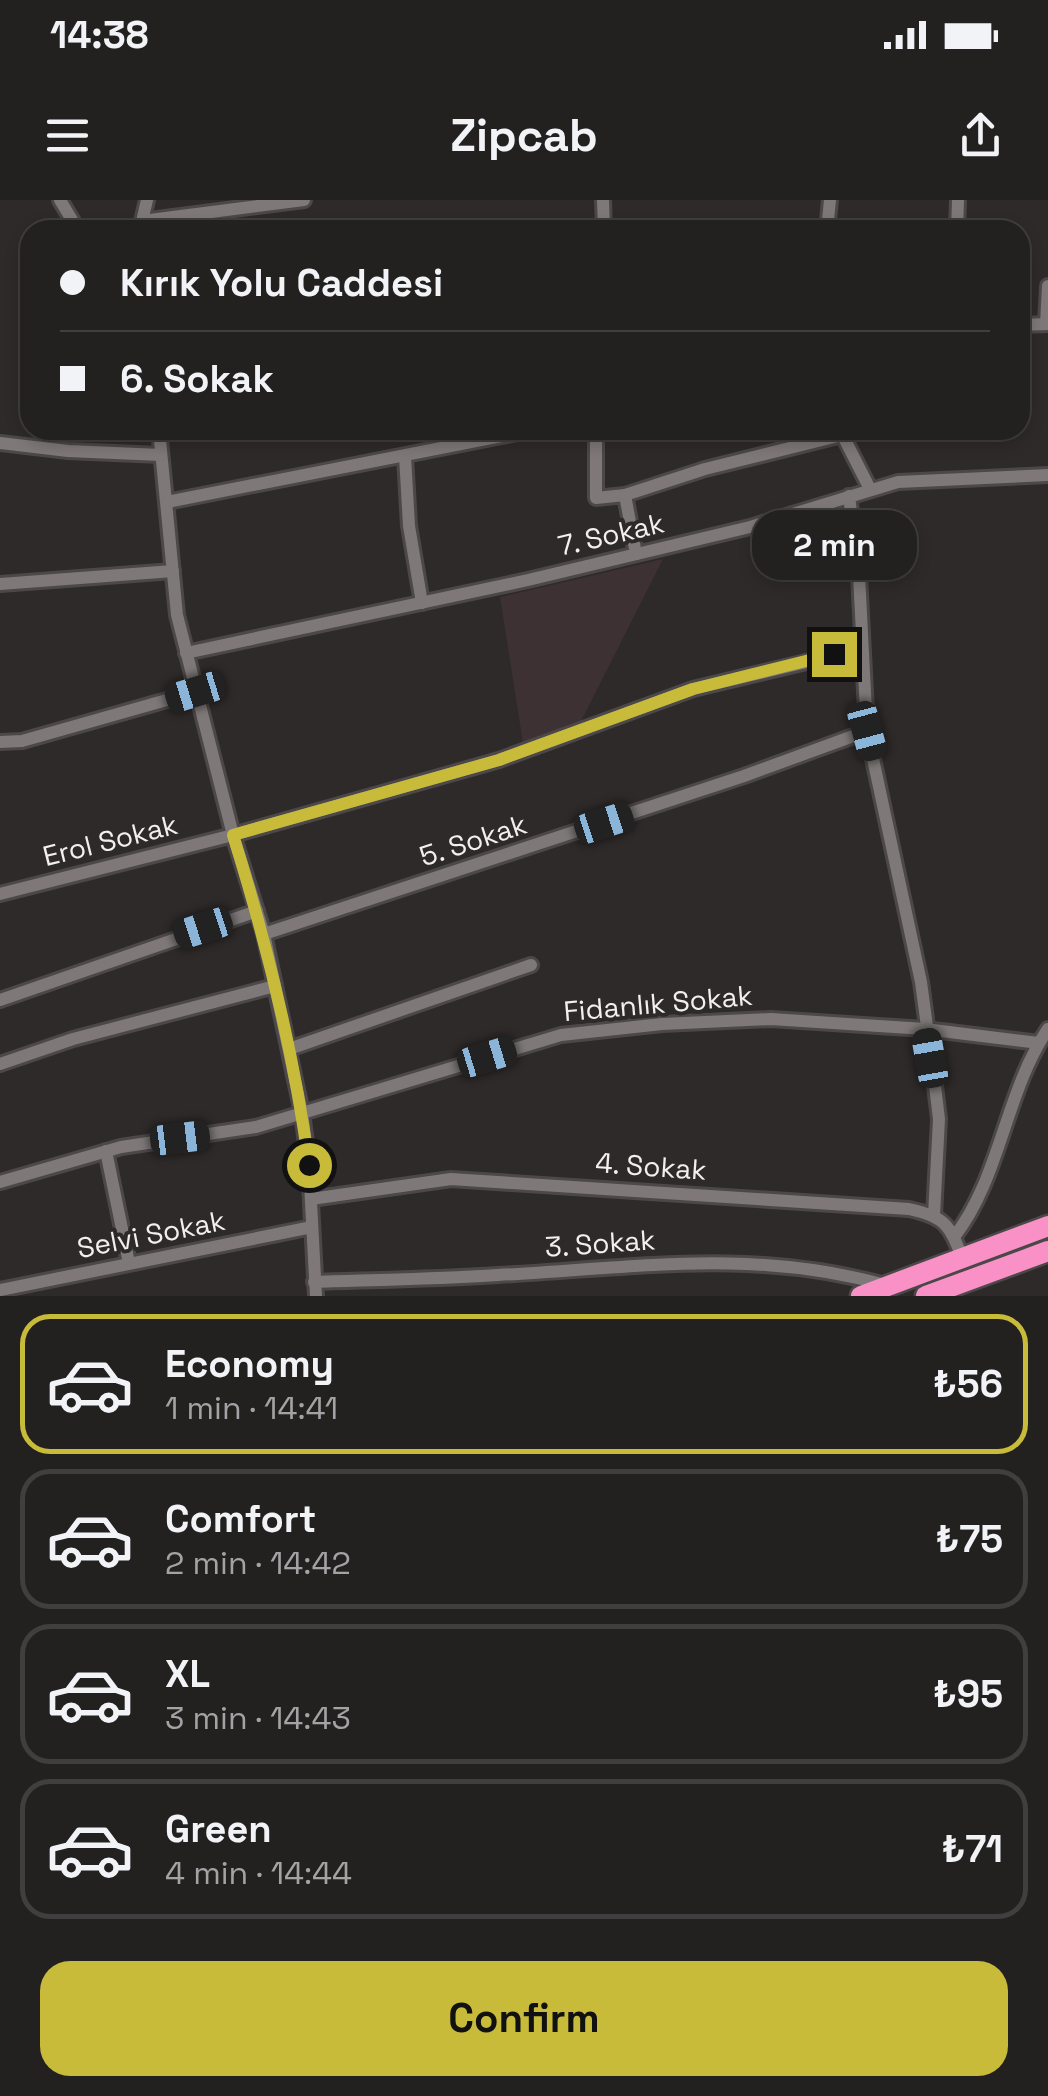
<!DOCTYPE html>
<meta charset="utf-8">
<style>
body{margin:0;font-family:"Space Grotesk",sans-serif;background:#2b2829;color:#f1f3f6;height:100vh;display:flex;flex-direction:column;font-size:38px;white-space:nowrap}
*{box-sizing:border-box;margin:0}
p{font-size:32px;color:#a3a3a5}
.icon{flex:none;width:55px;height:55px;fill:none;stroke:currentColor;stroke-width:2;stroke-linecap:round;stroke-linejoin:round}
.map{position:relative;height:1096px;overflow:hidden}
.drawer{display:flex;flex-direction:column;background:#232020;flex:1}
.drawer>*{flex:none}
.hud{position:absolute;left:20px;top:20px;width:1010px;height:220px;border-radius:30px;box-shadow:0 5px 15px #0003,0 0 0 2px #403e3e;display:grid;align-content:center;height:220px;padding:0 40px;background:#232020}
.end{position:absolute;width:45px;height:45px;margin:-22px;border:12px solid #c9bb3a;background:#111;box-shadow:0 0 0 5px #111}
.from{border-radius:50%}
.bubble{position:absolute;height:70px;border-radius:30px;background:#232020;box-shadow:0 5px 15px #0003,0 0 0 2px #403e3e;font-size:32px;font-weight:700;line-height:70px;text-align:center}
.car{position:absolute;width:30px;height:60px;margin:-30px -15px;border-radius:12px;box-shadow:0 0 8px 2px #0007;background:linear-gradient(#222 24%,#8ab4d8 0 40%,#222 0 76%,#8ab4d8 0 86%,#222 0)}
.hud b{display:flex;align-items:center;gap:35px;height:95px;font-size:38px}
.hud b+b{border-top:2px solid #403e3e}
.hud i{width:25px;height:25px;background:#f1f3f6}
ul{padding:18px 0 0;list-style:none}
li{display:flex;align-items:center;gap:30px;height:140px;margin:0 20px 15px;padding:0 20px;border:5px solid #403e3e;border-radius:30px}
li div{flex:1}
li b{display:block;font-size:38px}
li em{font-style:normal;font-weight:700}
li.selected{border-color:#c9bb3a}
li>.icon{width:90px;height:90px;stroke-width:1.5}
.button{display:flex;gap:20px;margin-top:auto;padding:20px 40px}
.button a{flex:1;height:115px;border-radius:30px;background:#c9bb3a;color:#111;font-size:40px;font-weight:700;line-height:115px;text-align:center}
.status{display:flex;justify-content:space-between;align-items:center;height:70px;padding:0 50px;background:#232020;direction:ltr}
.status svg{height:28px;fill:currentColor}
header{display:flex;justify-content:space-between;align-items:center;height:130px;padding:0 40px;background:#232020;font-size:45px;font-weight:700}
.map>svg:first-child{display:block}
.built{fill:#3d3133}
.lines{fill:none;stroke-linecap:round;stroke-linejoin:round}
.minor-casing{stroke:#4c4748;stroke-width:18}
.highway-casing{stroke:#4c4748;stroke-width:25}
.minor{stroke:#7e7878;stroke-width:12}
.highway{stroke:#f991c7;stroke-width:20}
.route{stroke:#c9bb3a;stroke-width:12}
.labels{text-anchor:middle;stroke-width:8;stroke-linejoin:round;paint-order:stroke}
.street-label{font-size:28px;fill:#f3eff0;stroke:#2f2a2a}
</style>
<div class="status"><b>14:38</b><svg viewBox="0 0 49 12"><path d="M0 12V9h3v3zM5 12V6h3v6zM10 12V3h3v9zM15 12V0h3v12zM26 1h20v11H26zM47 4h2v5h-2z"/></svg></div>
<header><svg class="icon" aria-label="menu" viewBox="0 0 24 24"><path d="M4 6h16M4 12h16M4 18h16"/></svg>Zipcab<svg class="icon" aria-label="share" viewBox="0 0 24 24"><path d="M12 15V3M7 8l5-5 5 5M5 13v7h14v-7"/></svg></header>
<div class="map">
<svg width="1048" height="1096" viewBox="0 0 1048 1096">
<rect width="100%" height="100%" fill="#2f2a2a"/>
<polygon class="built" points="663,359 580,523 523,543 500,397"/>
<g class="lines">
<defs>
<g id="minor">
<polyline points="60,0 78,30"/>
<polyline points="603,0 604,30"/>
<polyline points="142,21 304,0"/>
<polyline points="140,30 147,0"/>
<polyline points="827,30 830,0"/>
<polyline points="957,30 958,0"/>
<polyline points="1046,124 1048,86"/>
<polyline points="1020,125 1048,124"/>
<polyline points="159,230 177,415 233,635 264,734 302,913 309,965 316,1096"/>
<polyline points="596,230 596,298 625,295 636,354"/>
<polyline points="840,230 870,289"/>
<polyline points="0,243 68,251 161,255"/>
<polyline points="405,256 409,326 422,403"/>
<polyline points="625,295 705,269 842,235"/>
<polyline points="849,296 859,375 867,531 921,782 935,886 939,919 934,1015"/>
<polyline points="167,302 532,230"/>
<polyline points="0,384 173,371"/>
<polyline points="186,453 528,380 750,327 898,282 1048,275"/>
<polyline points="0,542 22,541 195,492"/>
<polyline points="0,694 233,635 499,560 693,489 861,449"/>
<polyline points="264,734 744,576 867,531"/>
<polyline points="0,800 257,711"/>
<polyline points="289,849 531,765"/>
<polyline points="0,864 73,839 275,786"/>
<polyline points="106,951 129,1063"/>
<polyline points="0,982 121,947 256,927 561,835 662,824 771,819 925,829 1039,843"/>
<path d="M311,999L451,979L909,1009C945,1017 949,1024 962,1057"/>
<path d="M954,1037C1001,977 1005,892 1048,829"/>
<path d="M314,1082C375,1080 437,1079 498,1075C633,1068 751,1048 885,1085"/>
<polyline points="0,1090 312,1027"/>
</g>
<g id="highway">
<polyline points="861,1096 1048,1026"/>
<polyline points="926,1096 1048,1051"/>
</g>
</defs>
<use href="#minor" class="minor-casing"/>
<use href="#highway" class="highway-casing"/>
<use href="#minor" class="minor"/>
<use href="#highway" class="highway"/>
</g>
<g class="lines">
<path class="route" d="M309,965C294,853 267,744 233,635L499,560L693,489L834,454"/>
</g>
<g class="labels">
<g class="street-label">
<text transform="translate(611 334) rotate(-13)" y="10">7. Sokak</text>
<text transform="translate(110 640) rotate(-14)" y="10">Erol Sokak</text>
<text transform="translate(473 640) rotate(-18)" y="10">5. Sokak</text>
<text transform="translate(658 803) rotate(-5)" y="10">Fidanlık Sokak</text>
<text transform="translate(651 966) rotate(4)" y="10">4. Sokak</text>
<text transform="translate(151 1034) rotate(-11)" y="10">Selvi Sokak</text>
<text transform="translate(600 1043) rotate(-4)" y="10">3. Sokak</text>
</g>
</g>
</svg>
<i class="end from" style="left:309px;top:965px"></i>
<i class="end" style="left:834px;top:454px"></i>
<div class="bubble" style="left:752px;top:310px;width:165px">2 min</div>
<i class="car" style="left:195px;top:492px;rotate:253deg"></i>
<i class="car" style="left:867px;top:531px;rotate:165deg"></i>
<i class="car" style="left:604px;top:623px;rotate:72deg"></i>
<i class="car" style="left:203px;top:728px;rotate:252deg"></i>
<i class="car" style="left:487px;top:857px;rotate:73deg"></i>
<i class="car" style="left:930px;top:858px;rotate:350deg"></i>
<i class="car" style="left:180px;top:938px;rotate:83deg"></i>
<div class="hud">
<b><i class="from"></i>Kırık Yolu Caddesi</b>
<b><i></i>6. Sokak</b>
</div>
</div>
<section class="drawer">
<ul>
<li class="selected"><svg class="icon" aria-label="car" viewBox="0 0 24 24"><path d="M5 17H2v-5l4-1 3-4h7l3 4 3 1v5h-3M9 17h6M6 11h13"/><circle cx="7" cy="17" r="2"/><circle cx="17" cy="17" r="2"/></svg><div><b>Economy</b><p>1 min · 14:41</p></div><em>₺56</em></li>
<li><svg class="icon" aria-label="car" viewBox="0 0 24 24"><path d="M5 17H2v-5l4-1 3-4h7l3 4 3 1v5h-3M9 17h6M6 11h13"/><circle cx="7" cy="17" r="2"/><circle cx="17" cy="17" r="2"/></svg><div><b>Comfort</b><p>2 min · 14:42</p></div><em>₺75</em></li>
<li><svg class="icon" aria-label="car" viewBox="0 0 24 24"><path d="M5 17H2v-5l4-1 3-4h7l3 4 3 1v5h-3M9 17h6M6 11h13"/><circle cx="7" cy="17" r="2"/><circle cx="17" cy="17" r="2"/></svg><div><b>XL</b><p>3 min · 14:43</p></div><em>₺95</em></li>
<li><svg class="icon" aria-label="car" viewBox="0 0 24 24"><path d="M5 17H2v-5l4-1 3-4h7l3 4 3 1v5h-3M9 17h6M6 11h13"/><circle cx="7" cy="17" r="2"/><circle cx="17" cy="17" r="2"/></svg><div><b>Green</b><p>4 min · 14:44</p></div><em>₺71</em></li>
</ul>
<div class="button"><a>Confirm</a></div>
</section>
